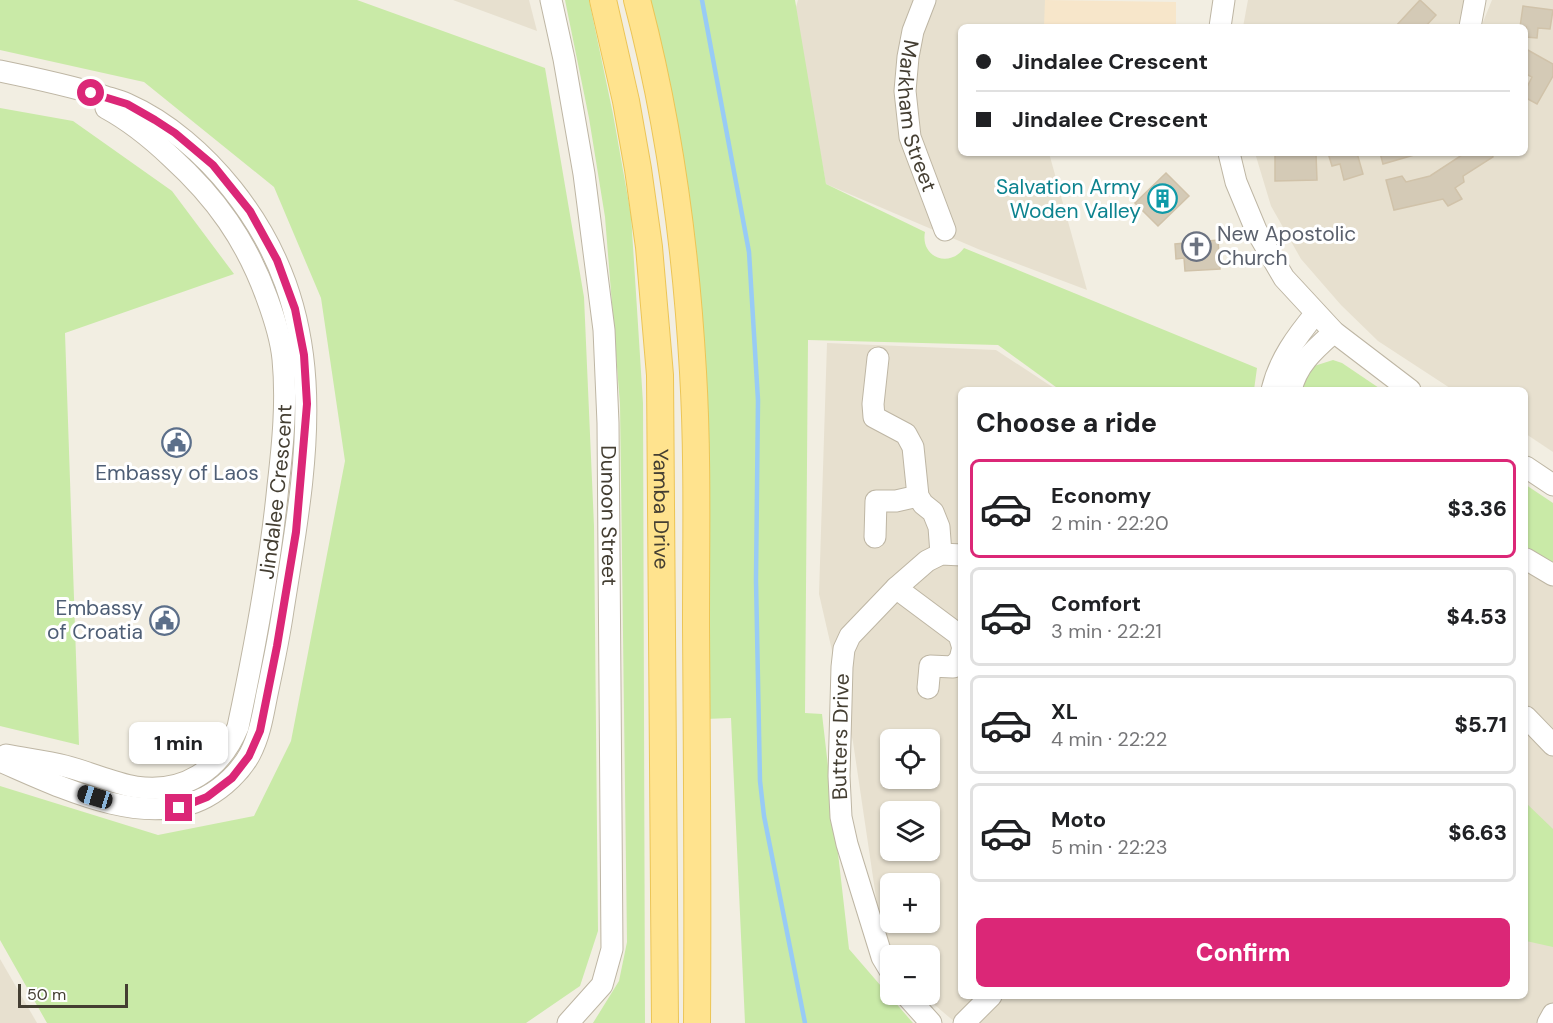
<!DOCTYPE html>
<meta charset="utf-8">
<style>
body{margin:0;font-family:"DM Sans",sans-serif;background:#f6f6f6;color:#202124;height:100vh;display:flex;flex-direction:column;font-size:22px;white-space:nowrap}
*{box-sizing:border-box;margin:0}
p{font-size:20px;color:#757577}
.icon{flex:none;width:33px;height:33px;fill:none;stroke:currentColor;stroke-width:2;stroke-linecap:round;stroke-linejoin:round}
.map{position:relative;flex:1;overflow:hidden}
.details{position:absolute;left:958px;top:387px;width:570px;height:612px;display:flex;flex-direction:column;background:#fff;border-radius:9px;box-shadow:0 2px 4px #0004}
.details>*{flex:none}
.hud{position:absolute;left:958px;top:24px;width:570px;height:132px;border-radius:9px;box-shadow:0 2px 4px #0004;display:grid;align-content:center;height:132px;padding:0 18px;background:#fff}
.fabs{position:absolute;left:880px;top:729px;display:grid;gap:12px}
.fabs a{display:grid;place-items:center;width:60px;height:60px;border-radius:9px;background:#fff;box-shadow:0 2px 4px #0004;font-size:30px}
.scale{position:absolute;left:18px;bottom:15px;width:110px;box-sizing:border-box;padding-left:6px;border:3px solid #443e32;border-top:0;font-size:16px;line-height:21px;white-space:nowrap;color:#443e32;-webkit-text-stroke:4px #fff;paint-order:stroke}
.end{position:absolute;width:27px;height:27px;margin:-14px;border:8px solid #db2777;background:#fff;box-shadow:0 0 0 3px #fff}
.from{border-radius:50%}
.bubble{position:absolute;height:42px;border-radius:9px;background:#fff;box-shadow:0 2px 4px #0004;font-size:20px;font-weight:800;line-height:42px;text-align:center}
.car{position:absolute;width:18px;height:36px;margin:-18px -9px;border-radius:8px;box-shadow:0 0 4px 2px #0007;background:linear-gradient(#222 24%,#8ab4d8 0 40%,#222 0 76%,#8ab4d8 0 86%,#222 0)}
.hud b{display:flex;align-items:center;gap:21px;height:57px;font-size:22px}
.hud b+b{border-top:2px solid #e0e0e0}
.hud i{width:15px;height:15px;background:#202124}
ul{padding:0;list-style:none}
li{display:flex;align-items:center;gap:18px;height:99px;margin:0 12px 9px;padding:0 6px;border:3px solid #e0e0e0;border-radius:9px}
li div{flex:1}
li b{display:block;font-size:22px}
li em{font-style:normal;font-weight:800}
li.on{border-color:#db2777}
li>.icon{width:54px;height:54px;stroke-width:1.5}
h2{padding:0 18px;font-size:27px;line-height:72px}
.button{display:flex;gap:12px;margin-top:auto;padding:12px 18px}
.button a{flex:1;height:69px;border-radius:9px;background:#db2777;color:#fff;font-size:24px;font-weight:800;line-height:69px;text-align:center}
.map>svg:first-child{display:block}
.residential{fill:#e7e0cf;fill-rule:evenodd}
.commercial{fill:#f7e6ca}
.green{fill:#c9eaa7}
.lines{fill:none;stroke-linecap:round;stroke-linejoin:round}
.stream{stroke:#98cbf5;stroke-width:4.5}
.building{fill:#d4cab6;stroke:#d0c2a9;stroke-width:1.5}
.minor-casing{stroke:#beb6a4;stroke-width:23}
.major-casing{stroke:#ecc556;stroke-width:28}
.minor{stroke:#fff;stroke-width:21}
.major{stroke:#ffe38e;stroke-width:26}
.route{stroke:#db2777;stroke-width:8}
.labels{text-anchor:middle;stroke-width:6;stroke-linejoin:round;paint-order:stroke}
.street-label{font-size:21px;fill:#443e32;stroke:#fff}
.culture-label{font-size:21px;fill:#0d838f;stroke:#fff;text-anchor:end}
.worship-label{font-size:21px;fill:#5b616d;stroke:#fff;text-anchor:start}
.service-label{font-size:21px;fill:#4e5e75;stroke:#fff}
</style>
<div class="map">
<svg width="1553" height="1023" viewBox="0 0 1553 1023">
<rect width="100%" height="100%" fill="#f2eee2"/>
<g class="residential">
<polygon points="453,0 529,0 537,31"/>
<polygon points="798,0 1049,0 1047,27 962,27 962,153 1049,153 1087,290 978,249 826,184 794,14"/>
<polygon points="1248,0 1475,0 1470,27 1243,27"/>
<polygon points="1492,0 1553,0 1553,452 1526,434 1526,390 1453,390 1378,341 1341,305 1301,259 1271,206 1255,153 1526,153 1526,27 1481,27"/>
<path d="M827,343L996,350L1057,390H962V996H1526V567L1553,584V1023H956L923,995L930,994V956H891L882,938L853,742L819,594ZM891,740H930V778H891ZM891,812H930V850H891ZM891,884H930V922H891Z"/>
<polygon points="0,959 37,1023 0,1023"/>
</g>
<polygon class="commercial" points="1045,0 1176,2 1176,27 1044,27"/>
<g class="green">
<polygon points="0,0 357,0 545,68 584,297 594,526 598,931 580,986 526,1023 47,1023 0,940 0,786 158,835 254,816 291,741 345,461 321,298 274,187 144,82 0,50"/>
<polygon points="565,0 589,0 613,114 631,215 643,403 645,1023 593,1023 619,981 627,942 620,404 605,217 589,118"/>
<path d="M646,0H795L826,184L925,232C920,257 949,269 964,248L1257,368L1254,390H1060L998,345L808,340L805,713L822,714L849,949L913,1023H745L731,718L705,719L697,341Z"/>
<polygon points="0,108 73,121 172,191 234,274 65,333 79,745 0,726"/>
<polygon points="1333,360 1342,363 1382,390 1302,390 1303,381 1311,367"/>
<polygon points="1526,485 1553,503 1553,568 1526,554"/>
<polygon points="1526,803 1553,829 1553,947 1526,941"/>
</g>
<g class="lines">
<polyline class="stream" points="702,0 749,252 758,400 756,580 760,781 764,816 805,1023"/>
</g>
<g class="building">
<polygon points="1420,0 1436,15 1425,27 1395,27"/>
<polygon points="1523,6 1553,10 1550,29 1538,28 1537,38 1526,37 1526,27 1520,27"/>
<polygon points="1526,49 1553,64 1553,76 1537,104 1526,98 1526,89 1532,77 1526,74"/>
<polygon points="1328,153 1357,153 1363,174 1344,180 1340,164 1332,166"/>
<polygon points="1380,153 1421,153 1383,164"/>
<polygon points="1465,153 1492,153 1493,157 1463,176 1464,182 1455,188 1462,199 1448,206 1443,199 1394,210 1386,180 1402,176 1406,182 1430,176"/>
<polygon points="1316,154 1317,180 1275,181 1275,155"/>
<polygon points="1166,173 1189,196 1158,226 1135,203"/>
<polygon points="1218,240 1220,269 1185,271 1184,258 1176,259 1175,244"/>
</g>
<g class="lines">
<defs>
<g id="minor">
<path id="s1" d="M551,0L564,59L584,174L604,330L608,423L612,949L602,985L568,1023"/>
<path id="s2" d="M925,0L913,31L908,57L905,91L910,137L945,230"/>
<polyline points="1220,27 1224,0"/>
<polyline points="1470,27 1475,0"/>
<path d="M0,71C34,78 67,85 100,95C108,98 118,100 127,104C168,122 205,155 232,189C336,319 307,459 283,610C279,638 273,666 267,694C263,714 260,735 250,754C241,771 223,788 206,797C145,830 58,786 0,761"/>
<polyline points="1229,153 1236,182 1256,230 1284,278 1334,332 1410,390"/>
<polyline points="878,358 873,404 874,417 906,434 913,447 918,496 923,504 933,512 939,527 941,554"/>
<path d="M1272,390C1279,360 1297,336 1316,313"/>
<path d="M1291,390C1297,364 1315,349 1334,332"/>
<polyline points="1526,467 1553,485"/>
<polyline points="875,537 876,501 896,501 918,496"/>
<polyline points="1526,559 1553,575"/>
<polyline points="896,588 959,635 962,645"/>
<polyline points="928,688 930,666 953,667 960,659 962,651"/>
<polyline points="1526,717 1553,745"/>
<path id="s3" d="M6,755C26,759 46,761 65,766C89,772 112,783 136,787C184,794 220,770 238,727C255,647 270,567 278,486C283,443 287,401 283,359C281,338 274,317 267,298C246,240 216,198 171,157C151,138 130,121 106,108"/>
<path id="s4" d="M891,972L882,957L847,844L841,817L839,776L842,667L844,649L850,636L896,588L927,561L941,554L962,555"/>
<polyline points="905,994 931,1023"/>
<polyline points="964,1023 991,996"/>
<polyline points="1548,1023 1553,1014"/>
</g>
<g id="major">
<path id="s5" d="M603,0L626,101L638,169L649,247L660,375L665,1023"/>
<path d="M637,0C669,121 686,248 693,372C698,456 696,541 696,625C697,758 698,890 697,1023"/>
</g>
</defs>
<use href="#minor" class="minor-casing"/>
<use href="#major" class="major-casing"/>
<use href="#minor" class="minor"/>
<use href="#major" class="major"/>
</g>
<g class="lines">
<polyline class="route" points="91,93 127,104 155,120 175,133 213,165 250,211 277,260 295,309 304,355 307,404 296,532 277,646 260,731 249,756 232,778 207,797 179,808"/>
</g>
<defs>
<symbol id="building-ring" viewBox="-11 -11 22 22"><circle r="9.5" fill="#fff" stroke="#0f9aa8" stroke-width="1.5"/><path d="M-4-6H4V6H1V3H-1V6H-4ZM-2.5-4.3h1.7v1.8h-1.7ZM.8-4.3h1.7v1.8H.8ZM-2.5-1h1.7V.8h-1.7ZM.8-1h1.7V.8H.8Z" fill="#0f9aa8"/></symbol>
<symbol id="church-ring" viewBox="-11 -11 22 22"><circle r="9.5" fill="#fff" stroke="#6b7280" stroke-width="1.5"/><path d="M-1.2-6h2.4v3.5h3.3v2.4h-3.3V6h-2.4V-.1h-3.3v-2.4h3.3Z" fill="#6b7280"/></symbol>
<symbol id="civic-ring" viewBox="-11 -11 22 22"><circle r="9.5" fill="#fff" stroke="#5c6f8a" stroke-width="1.5"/><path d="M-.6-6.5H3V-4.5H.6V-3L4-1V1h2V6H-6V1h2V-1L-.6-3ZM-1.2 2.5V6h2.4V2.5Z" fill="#5c6f8a"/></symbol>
</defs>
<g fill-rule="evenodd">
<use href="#building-ring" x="1146" y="182" width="33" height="33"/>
<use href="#church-ring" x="1180" y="230" width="33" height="33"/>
<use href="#civic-ring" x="160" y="426" width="33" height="33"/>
<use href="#civic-ring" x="148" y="604" width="33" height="33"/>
</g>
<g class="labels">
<g class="street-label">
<text dy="7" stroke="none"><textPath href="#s2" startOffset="120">Markham Street</textPath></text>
<text dy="7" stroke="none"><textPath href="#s3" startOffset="501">Jindalee Crescent</textPath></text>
<text dy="7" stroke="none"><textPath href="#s5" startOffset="514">Yamba Drive</textPath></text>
<text dy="7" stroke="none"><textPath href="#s1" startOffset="520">Dunoon Street</textPath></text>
<text dy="7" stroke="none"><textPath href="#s4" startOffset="244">Butters Drive</textPath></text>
</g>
<g class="culture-label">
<text x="1141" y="194">Salvation Army<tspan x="1141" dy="24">Woden Valley</tspan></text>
</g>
<g class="worship-label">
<text x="1217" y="241">New Apostolic<tspan x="1217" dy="24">Church</tspan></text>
</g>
<g class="service-label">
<text x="177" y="480">Embassy of Laos</text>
<text x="143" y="615" text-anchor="end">Embassy<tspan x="143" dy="24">of Croatia</tspan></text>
</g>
</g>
</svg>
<div class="fabs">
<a><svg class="icon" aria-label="locate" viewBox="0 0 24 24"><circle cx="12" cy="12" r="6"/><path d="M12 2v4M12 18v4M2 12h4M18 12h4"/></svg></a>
<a><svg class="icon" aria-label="layers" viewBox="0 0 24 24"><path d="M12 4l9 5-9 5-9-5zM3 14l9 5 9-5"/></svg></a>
<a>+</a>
<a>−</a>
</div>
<div class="scale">50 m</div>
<i class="end from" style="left:91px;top:93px"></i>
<i class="end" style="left:179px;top:808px"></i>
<div class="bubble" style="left:129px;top:722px;width:99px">1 min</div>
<i class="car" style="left:95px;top:797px;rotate:287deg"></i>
<div class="hud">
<b><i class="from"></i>Jindalee Crescent</b>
<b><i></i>Jindalee Crescent</b>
</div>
<section class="details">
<h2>Choose a ride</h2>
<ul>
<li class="on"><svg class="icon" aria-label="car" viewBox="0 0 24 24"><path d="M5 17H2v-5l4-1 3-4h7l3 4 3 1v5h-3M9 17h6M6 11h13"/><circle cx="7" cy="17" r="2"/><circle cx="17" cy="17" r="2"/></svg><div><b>Economy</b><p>2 min · 22:20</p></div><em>$3.36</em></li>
<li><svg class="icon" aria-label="car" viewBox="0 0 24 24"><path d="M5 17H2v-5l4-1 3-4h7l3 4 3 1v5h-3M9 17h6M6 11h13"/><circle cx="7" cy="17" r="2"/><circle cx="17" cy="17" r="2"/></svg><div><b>Comfort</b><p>3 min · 22:21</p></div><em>$4.53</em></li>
<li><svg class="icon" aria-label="car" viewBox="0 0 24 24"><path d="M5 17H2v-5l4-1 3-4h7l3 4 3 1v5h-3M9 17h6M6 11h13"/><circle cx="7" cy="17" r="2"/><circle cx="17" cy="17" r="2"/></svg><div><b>XL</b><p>4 min · 22:22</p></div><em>$5.71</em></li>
<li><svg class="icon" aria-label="car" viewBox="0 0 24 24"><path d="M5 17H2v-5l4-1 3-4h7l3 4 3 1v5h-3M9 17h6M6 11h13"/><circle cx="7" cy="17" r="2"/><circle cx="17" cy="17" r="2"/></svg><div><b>Moto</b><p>5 min · 22:23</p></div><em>$6.63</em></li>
</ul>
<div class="button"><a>Confirm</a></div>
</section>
</div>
